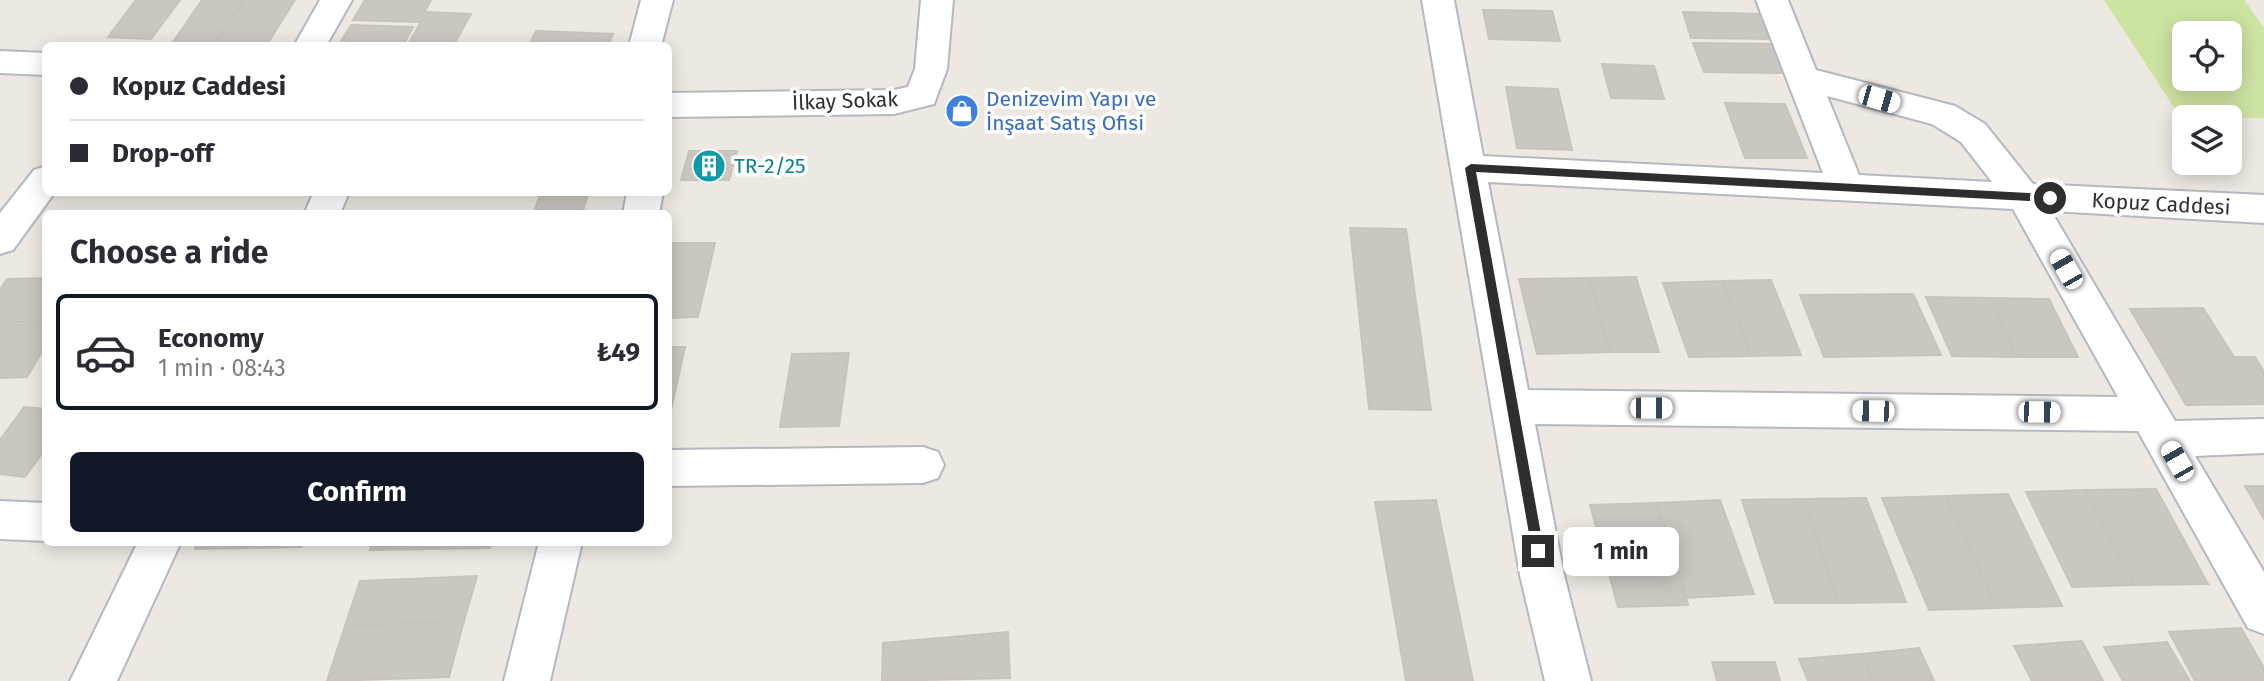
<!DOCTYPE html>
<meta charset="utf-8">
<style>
body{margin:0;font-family:"Fira Sans",sans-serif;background:#f7f7f7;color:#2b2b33;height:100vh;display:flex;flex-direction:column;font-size:26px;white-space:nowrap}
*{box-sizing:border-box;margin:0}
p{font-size:23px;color:#7c7c81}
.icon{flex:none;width:38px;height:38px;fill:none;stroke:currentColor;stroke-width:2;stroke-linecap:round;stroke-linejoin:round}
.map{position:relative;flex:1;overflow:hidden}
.details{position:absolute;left:42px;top:210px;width:630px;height:336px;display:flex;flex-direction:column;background:#fff;border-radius:10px;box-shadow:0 4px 18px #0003}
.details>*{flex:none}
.guide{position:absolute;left:42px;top:42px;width:630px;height:154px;border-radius:10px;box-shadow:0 4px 18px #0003;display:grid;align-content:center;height:154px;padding:0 28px;background:#fff}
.fabs{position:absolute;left:2172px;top:21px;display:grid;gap:14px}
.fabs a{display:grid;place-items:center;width:70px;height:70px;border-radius:10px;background:#fff;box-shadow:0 4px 18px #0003;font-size:35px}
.end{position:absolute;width:32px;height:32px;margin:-16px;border:9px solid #2e2e2e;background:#fff;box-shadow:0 0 0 4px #fff}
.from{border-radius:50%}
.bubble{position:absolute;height:49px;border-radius:10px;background:#fff;box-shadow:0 4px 18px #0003;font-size:23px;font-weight:700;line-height:49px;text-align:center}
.car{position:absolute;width:21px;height:42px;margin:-21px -10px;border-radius:9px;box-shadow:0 0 5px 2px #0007;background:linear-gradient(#fff 24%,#345 0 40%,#fff 0 76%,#345 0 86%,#fff 0)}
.guide b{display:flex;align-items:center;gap:24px;height:66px;font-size:26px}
.guide b+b{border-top:2px solid #e1e1e2}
.guide i{width:18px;height:18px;background:#2b2b33}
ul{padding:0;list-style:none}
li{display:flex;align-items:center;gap:21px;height:116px;margin:0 14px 10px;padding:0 14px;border:4px solid transparent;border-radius:10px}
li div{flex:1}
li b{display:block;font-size:26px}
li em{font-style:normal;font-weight:700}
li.on{border-color:#111827}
li>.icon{width:63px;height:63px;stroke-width:1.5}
h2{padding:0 28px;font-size:32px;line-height:84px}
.action{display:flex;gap:14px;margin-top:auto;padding:14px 28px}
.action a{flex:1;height:80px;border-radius:10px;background:#111827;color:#fff;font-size:28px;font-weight:700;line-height:80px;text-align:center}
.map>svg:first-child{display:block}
.pitch{fill:#cde3a2;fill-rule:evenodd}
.building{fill:#cac6c0;stroke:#c9c3bc;stroke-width:2}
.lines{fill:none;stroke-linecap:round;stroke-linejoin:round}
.minor-casing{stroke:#b5b8c0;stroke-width:4}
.tertiary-casing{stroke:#b5b8c0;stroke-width:4}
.minor{fill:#fff;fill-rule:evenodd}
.tertiary{fill:#fff;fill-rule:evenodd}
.route{fill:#2e2e2e}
.labels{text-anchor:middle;stroke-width:7;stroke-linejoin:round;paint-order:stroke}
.shop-label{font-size:21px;fill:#366cbe;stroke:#fff;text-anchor:start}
.street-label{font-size:21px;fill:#2e2e2e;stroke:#fff}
.culture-label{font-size:21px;fill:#0d838f;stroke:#fff;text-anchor:start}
</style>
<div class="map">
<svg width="2264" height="681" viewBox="0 0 2264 681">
<rect width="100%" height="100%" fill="#ede8e2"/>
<path class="pitch" d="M2104,0H2244L2264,28V118H2181ZM2184,33H2230V79H2184Z"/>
<g class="building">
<polygon points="136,0 180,0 151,39 108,37"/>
<polygon points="202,0 243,0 213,46 171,45"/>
<polygon points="244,0 295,0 266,46 213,46"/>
<polygon points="365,0 431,0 419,22 353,20"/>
<polygon points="1483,10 1552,11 1560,41 1489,39"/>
<polygon points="427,12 471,14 453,46 407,46"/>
<polygon points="1683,12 1764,14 1774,39 1691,38"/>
<polygon points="351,25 413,27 403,46 338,46"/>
<polygon points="536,31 613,34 608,46 529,46"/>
<polygon points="1693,43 1776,44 1789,73 1704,72"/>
<polygon points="1602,64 1654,66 1664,99 1611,98"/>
<polygon points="1506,87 1558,89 1572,150 1517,148"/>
<polygon points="1725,103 1785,104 1807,158 1745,158"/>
<polygon points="689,151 737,151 729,180 681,180"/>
<polygon points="541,192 589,192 582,214 533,214"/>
<polygon points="1350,228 1406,229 1431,410 1369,409"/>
<polygon points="668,243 715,243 698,317 668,318"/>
<polygon points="1636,277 1659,352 1610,352 1589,278"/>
<polygon points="46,278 46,322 0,323 0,290 7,279"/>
<polygon points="1589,278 1610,352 1537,354 1519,279"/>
<polygon points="1771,280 1801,355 1751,356 1723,281"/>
<polygon points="1723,281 1751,356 1689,357 1663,283"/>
<polygon points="1913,294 1941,355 1824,357 1800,295"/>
<polygon points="1926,297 1990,298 2017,357 1952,356"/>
<polygon points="1990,298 2049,299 2078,357 2017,357"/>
<polygon points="2203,308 2234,357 2159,358 2130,309"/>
<polygon points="46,324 46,345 27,377 0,378 0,325"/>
<polygon points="668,347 685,347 668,424"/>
<polygon points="849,353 839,426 780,427 792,354"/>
<polygon points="2255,357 2264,372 2264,404 2186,405 2159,358"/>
<polygon points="24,407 46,409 46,448 25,477 0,474 0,440"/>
<polygon points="2245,486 2264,486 2264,519"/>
<polygon points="2156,489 2208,584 2134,585 2085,490"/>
<polygon points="2085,490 2134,585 2072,587 2026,492"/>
<polygon points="2008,494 2062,606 1997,608 1946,496"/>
<polygon points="1946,496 1997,608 1929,610 1882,498"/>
<polygon points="1866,498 1906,602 1839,603 1802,499"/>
<polygon points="1802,499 1839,603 1775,603 1742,500"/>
<polygon points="1436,500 1473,681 1406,681 1375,502"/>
<polygon points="1720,500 1754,594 1687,598 1656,503"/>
<polygon points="1656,503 1688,605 1618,607 1590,505"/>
<polygon points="197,542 303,542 301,547 195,549"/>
<polygon points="372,542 492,542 490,548 370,550"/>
<polygon points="477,576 464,621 345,626 360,581"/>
<polygon points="464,621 449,677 327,681 345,626"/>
<polygon points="2241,628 2264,668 2264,681 2195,681 2169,632"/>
<polygon points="1008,632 1010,678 882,681 883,643"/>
<polygon points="2082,641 2103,681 2032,681 2014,646"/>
<polygon points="2167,642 2190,681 2123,681 2104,647"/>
<polygon points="1919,648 1934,681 1873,681 1861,654"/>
<polygon points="1861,654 1873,681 1808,681 1799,659"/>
<polygon points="1712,662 1775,662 1780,681 1717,681"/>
</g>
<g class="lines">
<defs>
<g id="minor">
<polygon points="320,0 352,0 326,46 294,46"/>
<polygon points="641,0 673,0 661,46 629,46"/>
<polygon points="921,0 953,0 947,69 934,104 894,114 668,117 668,93 894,90 908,87 915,69"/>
<path d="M1422,0H1454L1483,156L1823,173L1756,0H1788L1816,70L1955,106L1985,124L2033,184L2264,195V223L2051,211L2175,421L2264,419V453L2195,456L2264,572V634L2248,628L2138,431L1535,424L1564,575L1591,681H1545L1520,575ZM1827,96L1932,124L1961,142L1992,182L1859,175ZM1488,182L2013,209L2118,397L1528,390Z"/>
<polygon points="46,166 46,192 55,192 13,250 0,254 0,213 34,170"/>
<polygon points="314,192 349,192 340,214 304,214"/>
<polygon points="923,447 938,452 944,465 938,478 923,483 668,486 668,450"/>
<polygon points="0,501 46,503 46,541 0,539"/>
<polygon points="138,542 181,542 117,681 70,681"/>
</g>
<g id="tertiary">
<polygon points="0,51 46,53 46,75 0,73"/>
<polygon points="627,192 663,192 659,214 623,214"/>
<polygon points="539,542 582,542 550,681 504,681"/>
</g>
</defs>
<use href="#minor" class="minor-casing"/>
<use href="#tertiary" class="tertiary-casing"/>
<use href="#minor" class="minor"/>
<use href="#tertiary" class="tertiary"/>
</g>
<polygon class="route" points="1471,164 2050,194 2056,198 2050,202 1476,172 1544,551 1538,557 1532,551 1465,168"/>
<defs>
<symbol id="shop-disc" viewBox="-11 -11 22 22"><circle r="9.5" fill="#3f7fe0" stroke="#fff"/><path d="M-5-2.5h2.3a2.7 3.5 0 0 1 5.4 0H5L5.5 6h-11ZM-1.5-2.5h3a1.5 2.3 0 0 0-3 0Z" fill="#fff"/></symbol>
<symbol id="building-disc" viewBox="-11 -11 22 22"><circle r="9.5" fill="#0f9aa8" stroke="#fff"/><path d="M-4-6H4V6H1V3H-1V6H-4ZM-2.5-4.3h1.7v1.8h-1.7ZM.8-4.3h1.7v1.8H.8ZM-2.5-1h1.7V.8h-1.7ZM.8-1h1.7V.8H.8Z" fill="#fff"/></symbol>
</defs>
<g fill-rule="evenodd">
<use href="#shop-disc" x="943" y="92" width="38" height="38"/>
<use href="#building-disc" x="690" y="147" width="38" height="38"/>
</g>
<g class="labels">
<g class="shop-label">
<text x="986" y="106">Denizevim Yapı ve<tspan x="986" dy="24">İnşaat Satış Ofisi</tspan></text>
</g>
<g class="street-label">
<text transform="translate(845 101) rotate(-2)" y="7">İlkay Sokak</text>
<text transform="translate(2161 204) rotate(3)" y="7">Kopuz Caddesi</text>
</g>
<g class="culture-label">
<text x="734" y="173">TR-2/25</text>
</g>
</g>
</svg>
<div class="fabs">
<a><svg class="icon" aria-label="locate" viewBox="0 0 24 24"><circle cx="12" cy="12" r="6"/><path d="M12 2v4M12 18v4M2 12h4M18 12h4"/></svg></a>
<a><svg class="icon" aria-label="layers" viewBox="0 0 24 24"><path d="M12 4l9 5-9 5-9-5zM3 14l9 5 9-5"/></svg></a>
</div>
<i class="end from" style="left:2050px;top:198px"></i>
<i class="end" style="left:1538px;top:551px"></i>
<div class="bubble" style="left:1563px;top:527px;width:116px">1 min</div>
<i class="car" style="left:1879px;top:99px;rotate:106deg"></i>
<i class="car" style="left:2066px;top:269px;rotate:330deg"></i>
<i class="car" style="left:1651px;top:408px;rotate:90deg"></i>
<i class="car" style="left:1873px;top:411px;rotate:271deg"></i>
<i class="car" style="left:2039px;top:412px;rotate:91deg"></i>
<i class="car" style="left:2177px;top:461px;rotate:330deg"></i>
<div class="guide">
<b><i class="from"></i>Kopuz Caddesi</b>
<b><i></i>Drop-off</b>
</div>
<section class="details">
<h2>Choose a ride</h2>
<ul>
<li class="on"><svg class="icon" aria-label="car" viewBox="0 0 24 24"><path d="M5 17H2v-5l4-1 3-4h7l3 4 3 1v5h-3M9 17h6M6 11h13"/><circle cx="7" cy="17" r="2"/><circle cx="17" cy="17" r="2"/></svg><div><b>Economy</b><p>1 min · 08:43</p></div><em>₺49</em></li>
</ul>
<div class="action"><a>Confirm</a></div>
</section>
</div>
